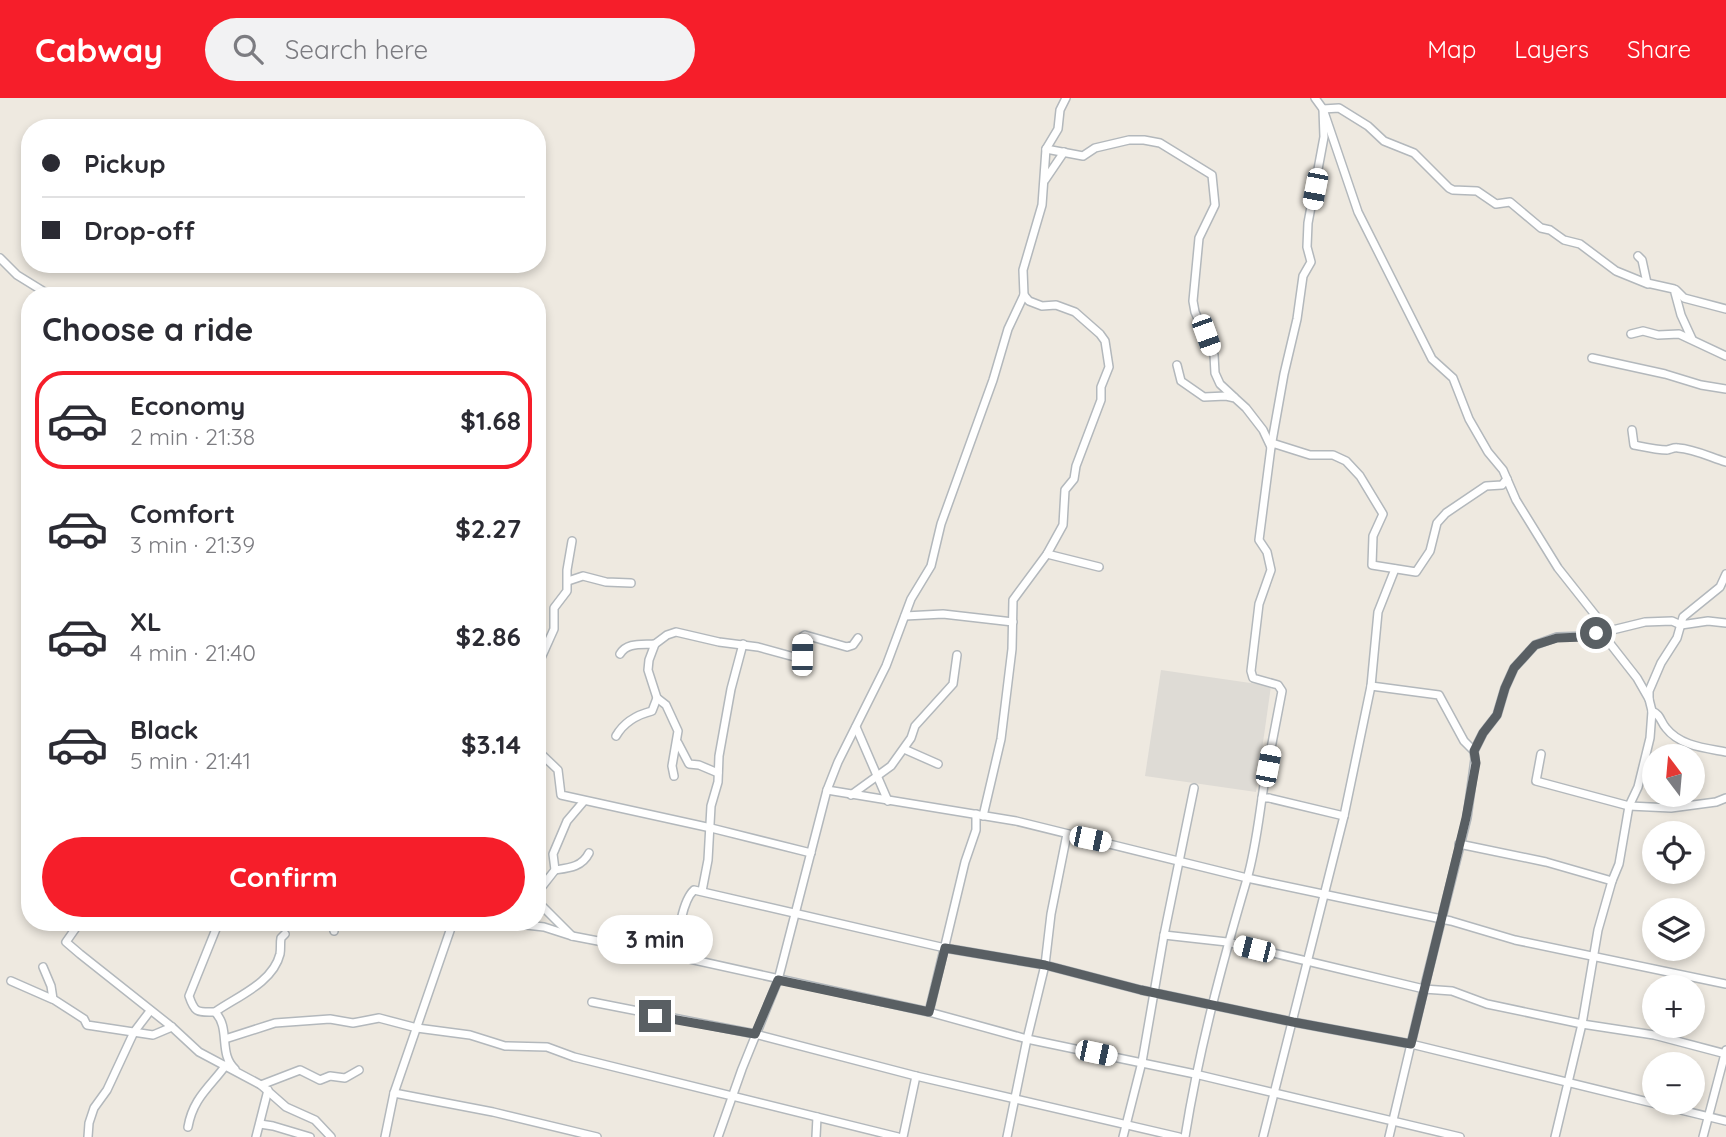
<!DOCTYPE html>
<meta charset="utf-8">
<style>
body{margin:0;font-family:Quicksand,sans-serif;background:#f2f2f3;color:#2b2b33;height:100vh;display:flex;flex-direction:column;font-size:26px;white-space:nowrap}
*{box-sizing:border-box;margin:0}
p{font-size:23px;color:#7c7c81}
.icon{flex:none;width:38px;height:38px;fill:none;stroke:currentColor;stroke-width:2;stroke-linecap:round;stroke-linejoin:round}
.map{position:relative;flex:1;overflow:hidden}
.details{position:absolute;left:21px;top:189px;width:525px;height:644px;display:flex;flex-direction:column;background:#fff;border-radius:28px;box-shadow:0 4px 10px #0003}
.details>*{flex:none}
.hud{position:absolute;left:21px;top:21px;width:525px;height:154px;border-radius:28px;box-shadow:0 4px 10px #0003;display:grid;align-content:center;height:154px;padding:0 21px;background:#fff}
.needle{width:46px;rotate:344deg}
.tools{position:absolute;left:1642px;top:646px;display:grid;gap:14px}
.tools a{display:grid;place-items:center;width:63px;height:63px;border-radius:50%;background:#fff;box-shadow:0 4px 10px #0003;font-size:35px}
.end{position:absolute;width:32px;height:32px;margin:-16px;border:9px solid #595f63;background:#fff;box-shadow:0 0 0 4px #fff}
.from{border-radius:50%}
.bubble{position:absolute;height:49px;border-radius:24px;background:#fff;box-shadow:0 4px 10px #0003;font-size:23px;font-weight:700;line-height:49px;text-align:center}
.car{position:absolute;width:21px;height:42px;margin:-21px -10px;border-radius:9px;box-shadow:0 0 5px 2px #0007;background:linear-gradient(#fff 24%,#345 0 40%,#fff 0 76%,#345 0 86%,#fff 0)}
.hud b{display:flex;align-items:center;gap:24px;height:66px;font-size:26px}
.hud b+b{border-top:2px solid #e1e1e2}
.hud i{width:18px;height:18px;background:#2b2b33}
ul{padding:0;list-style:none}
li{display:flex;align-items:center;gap:21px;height:98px;margin:0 14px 10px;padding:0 7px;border:4px solid transparent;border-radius:28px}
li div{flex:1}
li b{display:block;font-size:26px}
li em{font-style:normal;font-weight:700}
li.current{border-color:#f61e2a}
li>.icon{width:63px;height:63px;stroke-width:1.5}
h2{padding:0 21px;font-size:32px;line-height:84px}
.cta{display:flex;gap:14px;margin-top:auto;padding:14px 21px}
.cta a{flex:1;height:80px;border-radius:42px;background:#f61e2a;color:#fff;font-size:28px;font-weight:700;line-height:80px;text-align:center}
header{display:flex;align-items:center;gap:42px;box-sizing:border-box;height:98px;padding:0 35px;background:#f61e2a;color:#fff}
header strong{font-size:33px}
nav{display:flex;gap:38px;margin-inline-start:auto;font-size:24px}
.search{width:490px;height:63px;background:#f2f2f3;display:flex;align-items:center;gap:18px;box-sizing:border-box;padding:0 24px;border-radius:38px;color:#7c7c81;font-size:26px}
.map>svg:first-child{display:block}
.industrial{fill:#dedbd5}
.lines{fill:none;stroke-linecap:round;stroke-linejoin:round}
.street-casing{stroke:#b3b8bc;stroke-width:10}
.street{stroke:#fff;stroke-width:7}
.route{stroke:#595f63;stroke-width:9}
</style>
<header>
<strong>Cabway</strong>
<div class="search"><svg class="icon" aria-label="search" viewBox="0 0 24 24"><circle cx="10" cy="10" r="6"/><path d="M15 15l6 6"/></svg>Search here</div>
<nav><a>Map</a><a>Layers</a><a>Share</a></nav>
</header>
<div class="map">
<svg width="1726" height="1039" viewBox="0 0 1726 1039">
<rect width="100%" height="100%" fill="#eee9e0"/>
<polygon class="industrial" points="1161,572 1271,588 1256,694 1145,678"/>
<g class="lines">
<defs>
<g id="street">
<polyline points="1315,0 1323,11 1358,114 1432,261 1453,280 1469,321 1488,354 1503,372 1516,402 1558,470 1596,518 1601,534 1637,580 1649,601 1652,613 1650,640 1638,689 1629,708 1619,766 1612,783 1598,832 1582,926 1555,1039"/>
<polyline points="1046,51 1083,58 1095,50 1129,42 1144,42 1160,45 1212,77 1215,107 1199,140 1193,203 1195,214 1214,257 1215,275 1220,286 1234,299"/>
<polyline points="1045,82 1064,54"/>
<polyline points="1638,158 1642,162 1647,185 1674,191 1681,217 1692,241"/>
<polyline points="0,160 17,177 51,198"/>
<polyline points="1676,192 1684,200 1726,211"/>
<polyline points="1631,236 1643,233 1658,237 1679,236 1726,258"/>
<polyline points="1592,260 1665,276 1701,287 1726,291"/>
<path d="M1177,267L1181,283L1204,299L1226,298L1235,300L1246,310L1263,332L1271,349L1259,442L1267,454L1271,472L1259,506L1251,573L1253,580L1278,587L1282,593C1276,624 1270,655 1264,687C1259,718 1256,750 1247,781C1222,866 1199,951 1185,1039"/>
<path d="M1632,332L1634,347C1644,349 1657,352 1667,352C1671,351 1675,349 1678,350C1694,351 1710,359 1726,364"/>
<polyline points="1272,345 1310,357 1333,357 1346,363 1360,378 1383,416 1373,438 1372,467 1416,474 1430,453 1437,425 1446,415 1486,388 1502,387 1507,381"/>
<polyline points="1271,349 1284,276 1297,221 1303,178 1311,164 1307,149 1308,125 1324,39 1323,11 1339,10 1368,28 1384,43 1414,55 1449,90 1453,92 1477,93 1496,106 1510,104 1541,130 1550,132 1564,142 1580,146 1616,173 1648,186"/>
<polyline points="1047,456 1099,469"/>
<polyline points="568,483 583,478 606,484 631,485"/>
<polyline points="905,518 943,516 1013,524"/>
<polyline points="655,546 667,537 676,534 719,544 758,549 798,560 802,557 802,539 805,537 847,549 853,547 858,540"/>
<path d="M620,556C627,544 642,547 655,546L649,562L648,572L657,600L666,607L678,633L672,668L674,678"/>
<polyline points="537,569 554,531 554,510 567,493 567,472 572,443"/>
<polyline points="1649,601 1649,593 1661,565 1677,540 1683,519 1720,489 1726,476"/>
<path d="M1652,613C1661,617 1660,623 1666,630C1680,648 1705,650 1726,654"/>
<polyline points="856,629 888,703"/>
<path d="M616,638C624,624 636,617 652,613L657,600"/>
<polyline points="678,645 689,666 699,667 718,675"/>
<polyline points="904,651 938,666"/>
<polyline points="537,652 558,672 561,697 711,730 811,755"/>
<polyline points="1474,653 1483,635 1497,617 1505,590 1514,570 1535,547 1557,539 1588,538 1645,524 1672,523 1681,527 1708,523 1726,525"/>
<polyline points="1541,656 1536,683 1629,708 1671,710 1716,704 1726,700"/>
<polyline points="827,692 1016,723 1247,780 1451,823 1515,842 1726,886"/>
<polyline points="851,697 891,668 911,640 915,628 953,586 957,557"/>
<polyline points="1262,700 1269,700 1344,718"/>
<polyline points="983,718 1001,641 1012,551 1013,502 1047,456 1063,427 1065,392 1074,381 1076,368 1101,302 1101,289 1109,269 1105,243 1100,236 1075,214 1056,207 1042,208 1029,203 1024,197"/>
<polyline points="1459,746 1546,764 1612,783"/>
<path d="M555,772C569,770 582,769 589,755"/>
<polyline points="702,793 708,762 711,708 718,684 719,658 731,591 743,546"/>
<polyline points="537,795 555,772 553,756 567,723 584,703"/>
<polyline points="537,803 572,838"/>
<polyline points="80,824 66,844 80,856 172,929 199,954 261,987 286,1009 315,1022 331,1039"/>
<polyline points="332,824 334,833"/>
<polyline points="500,824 544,829 572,838 676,858 929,914 1027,941 1195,976 1460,1039"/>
<path d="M218,826L189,898C195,916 198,914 215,914C231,930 218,956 235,971"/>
<polyline points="1164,837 1227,844 1424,891 1467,720 1475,661 1474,653 1464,643 1439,597 1371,588"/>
<path d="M676,858C678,840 681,804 694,792L945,850L1045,867L1141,892L1293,924L1411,946L1726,1023"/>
<polyline points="43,869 51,888 53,901 84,921 87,927 153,937 172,929"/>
<polyline points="11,883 52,901"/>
<polyline points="592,904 755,936 916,978 1179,1039"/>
<path d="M215,914C236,899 273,885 280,856C281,851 280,845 281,840L285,836"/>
<polyline points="929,914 965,764 976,732 976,716"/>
<polyline points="225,941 275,925 330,921 353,925 379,920 417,930 470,937 505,948 547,949 574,959 898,1039"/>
<polyline points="261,987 300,972 320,982 330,978 345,980 359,972"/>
<polyline points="394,995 493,1014 597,1039"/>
<polyline points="260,1026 273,1028 310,1039"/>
<path d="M188,1029C193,1000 210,989 226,967"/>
<polyline points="88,1039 89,1025 94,1010 107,992 134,934 150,913"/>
<polyline points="256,1039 268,992"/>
<polyline points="385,1039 394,995 453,824"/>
<polyline points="718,1039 742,971 778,882 827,692 838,664 886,568 911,501 931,468 941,426 993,282 1008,231 1024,197 1023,172 1042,107 1046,51 1058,31 1060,12 1066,0"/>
<polyline points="816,1039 817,1019"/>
<polyline points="903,1039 916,978"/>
<polyline points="1007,1039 1027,941 1045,867 1051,816 1067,736"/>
<polyline points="1123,1039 1142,964 1164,837 1194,690"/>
<polyline points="1263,1039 1344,718 1371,588 1378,514 1395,471"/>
<polyline points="1389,1039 1424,891 1452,893 1487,906 1582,926 1654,937 1726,956"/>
<polyline points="1703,1039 1726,952"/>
</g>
</defs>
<use href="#street" class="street-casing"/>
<use href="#street" class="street"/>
</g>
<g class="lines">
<polyline class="route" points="655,918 755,936 778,882 929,914 945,850 1045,867 1141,892 1293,924 1411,946 1466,720 1476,665 1474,653 1483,635 1497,617 1505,590 1514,570 1535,547 1557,540 1583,539 1596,535"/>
</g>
</svg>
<div class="tools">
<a><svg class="needle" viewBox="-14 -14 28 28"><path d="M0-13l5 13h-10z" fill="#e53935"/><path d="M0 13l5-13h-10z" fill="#7c7c81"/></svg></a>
<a><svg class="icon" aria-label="locate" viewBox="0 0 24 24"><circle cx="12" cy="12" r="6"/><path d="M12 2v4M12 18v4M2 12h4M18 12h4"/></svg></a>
<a><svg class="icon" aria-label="layers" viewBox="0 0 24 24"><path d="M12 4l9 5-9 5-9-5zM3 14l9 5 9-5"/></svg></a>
<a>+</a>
<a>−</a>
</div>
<i class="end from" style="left:1596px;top:535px"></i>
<i class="end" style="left:655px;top:918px"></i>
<div class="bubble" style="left:597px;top:817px;width:116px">3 min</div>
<i class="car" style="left:1315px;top:91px;rotate:191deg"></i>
<i class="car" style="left:1206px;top:237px;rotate:160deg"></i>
<i class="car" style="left:802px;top:557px;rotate:1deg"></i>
<i class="car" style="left:1268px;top:668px;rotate:11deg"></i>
<i class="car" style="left:1090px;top:741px;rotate:102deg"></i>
<i class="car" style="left:1254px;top:851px;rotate:284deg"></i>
<i class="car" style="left:1096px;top:955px;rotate:102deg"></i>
<div class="hud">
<b><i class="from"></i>Pickup</b>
<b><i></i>Drop-off</b>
</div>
<section class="details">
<h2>Choose a ride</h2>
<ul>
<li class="current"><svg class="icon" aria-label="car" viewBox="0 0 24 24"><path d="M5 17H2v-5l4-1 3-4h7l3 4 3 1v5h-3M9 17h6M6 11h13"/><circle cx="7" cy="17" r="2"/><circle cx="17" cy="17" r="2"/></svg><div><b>Economy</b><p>2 min · 21:38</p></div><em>$1.68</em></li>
<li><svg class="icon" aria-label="car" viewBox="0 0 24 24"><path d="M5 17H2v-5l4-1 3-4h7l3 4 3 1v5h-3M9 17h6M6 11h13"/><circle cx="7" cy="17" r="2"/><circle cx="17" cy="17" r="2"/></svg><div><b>Comfort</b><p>3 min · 21:39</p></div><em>$2.27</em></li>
<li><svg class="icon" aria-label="car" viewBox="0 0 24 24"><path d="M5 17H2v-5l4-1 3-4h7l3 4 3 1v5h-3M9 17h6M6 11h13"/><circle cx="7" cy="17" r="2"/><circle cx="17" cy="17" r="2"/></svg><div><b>XL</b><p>4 min · 21:40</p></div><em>$2.86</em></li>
<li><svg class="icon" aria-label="car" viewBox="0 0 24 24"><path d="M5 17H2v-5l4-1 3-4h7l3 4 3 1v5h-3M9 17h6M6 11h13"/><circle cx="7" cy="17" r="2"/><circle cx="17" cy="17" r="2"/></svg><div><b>Black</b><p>5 min · 21:41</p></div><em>$3.14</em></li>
</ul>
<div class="cta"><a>Confirm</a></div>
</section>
</div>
